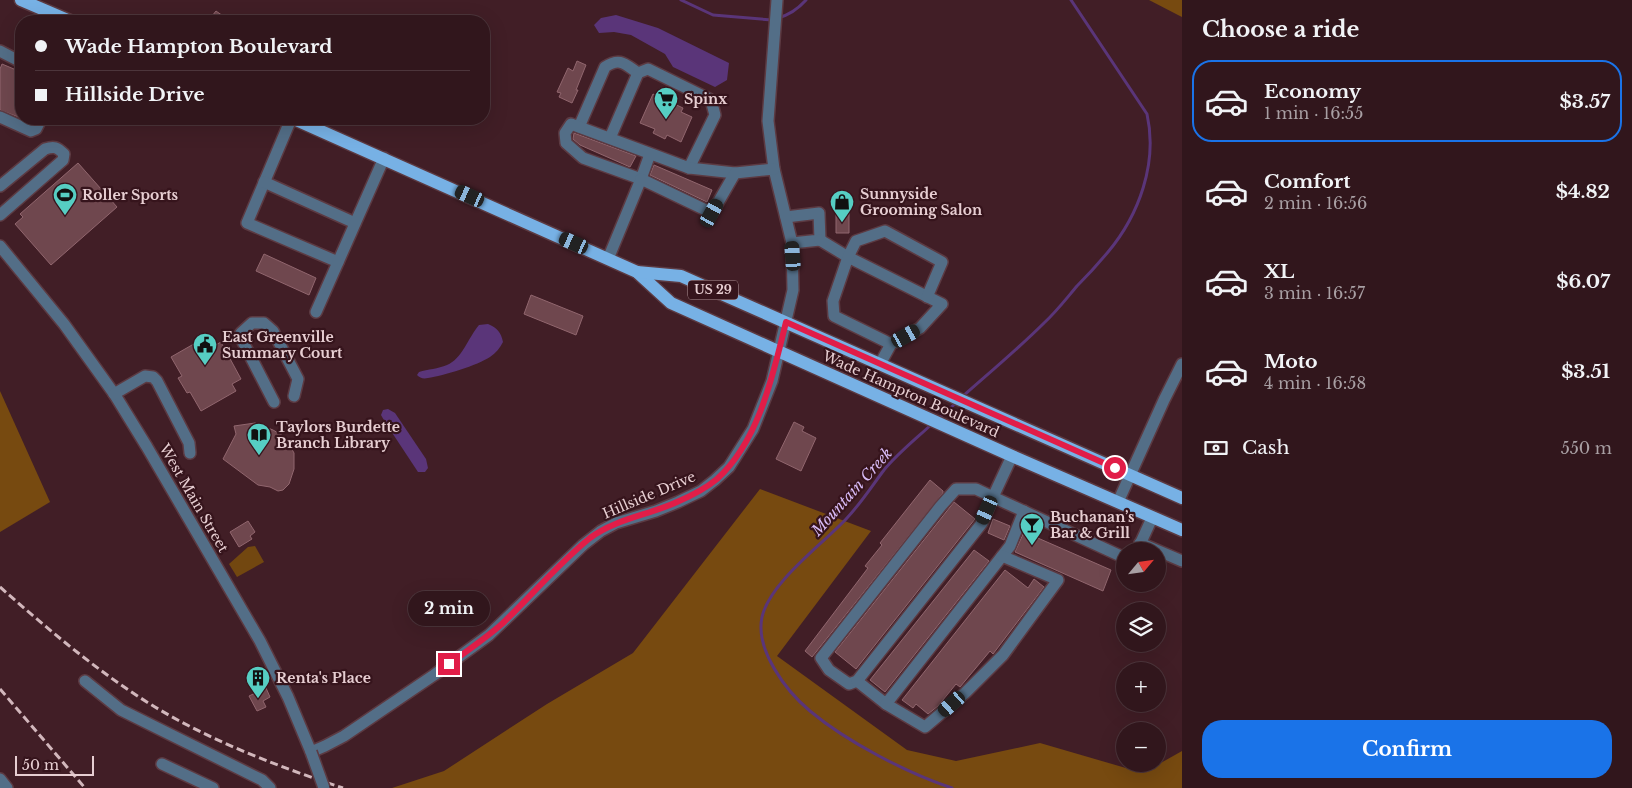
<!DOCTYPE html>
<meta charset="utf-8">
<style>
body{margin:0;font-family:"Libre Baskerville",serif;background:#3d2329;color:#f1f3f6;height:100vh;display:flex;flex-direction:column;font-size:19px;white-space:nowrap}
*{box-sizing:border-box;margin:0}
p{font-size:16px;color:#a89fa3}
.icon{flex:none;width:28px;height:28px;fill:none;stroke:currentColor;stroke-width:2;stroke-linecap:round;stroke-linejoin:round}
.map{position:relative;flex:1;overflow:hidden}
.drawer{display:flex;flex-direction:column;background:#31161c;width:450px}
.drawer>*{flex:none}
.guide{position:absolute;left:15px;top:15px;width:475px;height:110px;border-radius:20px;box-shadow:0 5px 20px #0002,0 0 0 1px #4c353b;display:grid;align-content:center;height:110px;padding:0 20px;background:#31161c}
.needle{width:32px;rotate:61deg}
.tools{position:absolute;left:1116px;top:542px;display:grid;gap:10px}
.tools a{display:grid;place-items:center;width:50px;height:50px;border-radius:50%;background:#31161c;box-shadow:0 5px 20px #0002,0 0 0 1px #4c353b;font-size:25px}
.scale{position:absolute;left:15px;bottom:12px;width:79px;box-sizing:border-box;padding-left:5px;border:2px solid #e7ced2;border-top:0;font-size:14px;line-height:18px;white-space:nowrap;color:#e7ced2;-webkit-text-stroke:4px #36141c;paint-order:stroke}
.end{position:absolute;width:22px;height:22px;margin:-11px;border:6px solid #e11d48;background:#fff;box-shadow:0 0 0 2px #fff}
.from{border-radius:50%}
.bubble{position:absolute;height:35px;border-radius:18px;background:#31161c;box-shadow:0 5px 20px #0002,0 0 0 1px #4c353b;font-size:16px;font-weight:700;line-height:35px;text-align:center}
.car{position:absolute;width:15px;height:30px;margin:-15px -8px;border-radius:6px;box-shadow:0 0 4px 1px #0007;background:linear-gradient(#222 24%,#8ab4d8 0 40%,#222 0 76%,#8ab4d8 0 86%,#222 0)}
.guide b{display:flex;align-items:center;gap:18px;height:48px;font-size:19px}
.guide b+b{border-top:1px solid #4c353b}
.guide i{width:12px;height:12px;background:#f1f3f6}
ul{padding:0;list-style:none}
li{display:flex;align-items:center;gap:15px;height:82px;margin:0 10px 8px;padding:0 10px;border:2px solid transparent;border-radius:20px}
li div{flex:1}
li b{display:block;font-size:19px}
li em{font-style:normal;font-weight:700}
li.active{border-color:#1a73e8}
li>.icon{width:45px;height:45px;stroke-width:1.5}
h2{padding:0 20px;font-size:22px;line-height:60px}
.pay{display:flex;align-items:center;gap:12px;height:55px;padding:0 20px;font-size:19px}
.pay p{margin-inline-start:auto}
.action{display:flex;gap:10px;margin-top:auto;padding:10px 20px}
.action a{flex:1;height:58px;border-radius:20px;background:#1a73e8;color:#fff;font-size:20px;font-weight:700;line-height:58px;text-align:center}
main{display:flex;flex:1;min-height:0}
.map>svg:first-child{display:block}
.green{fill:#724710}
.forest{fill:#774a10}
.water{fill:#5a3579}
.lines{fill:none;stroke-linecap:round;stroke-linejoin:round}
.stream{stroke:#5a3579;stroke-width:3}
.building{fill:#6f474e;stroke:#91666e}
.minor-casing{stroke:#5c3a42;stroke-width:14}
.major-casing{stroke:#5c3a42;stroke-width:15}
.minor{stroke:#536e87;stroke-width:11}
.major{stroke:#77b1e5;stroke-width:12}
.rail{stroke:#d2b7bc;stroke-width:3;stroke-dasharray:8 4;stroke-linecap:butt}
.minor-bridge-casing{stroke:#5c3a42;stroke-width:14;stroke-linecap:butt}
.minor-bridge{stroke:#536e87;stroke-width:11}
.route{stroke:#e11d48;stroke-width:6}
.labels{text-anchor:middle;stroke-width:4.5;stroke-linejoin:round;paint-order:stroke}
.shield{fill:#36141c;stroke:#b2969b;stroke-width:1}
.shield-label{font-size:12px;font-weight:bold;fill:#e7ced2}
.poi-label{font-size:14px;font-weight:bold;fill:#e7ced2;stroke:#36141c;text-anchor:start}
.street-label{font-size:14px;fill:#e7ced2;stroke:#36141c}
.water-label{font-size:15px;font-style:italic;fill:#d7baf5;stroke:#36141c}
</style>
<main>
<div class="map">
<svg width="1182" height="788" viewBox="0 0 1182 788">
<rect width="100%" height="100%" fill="#411e26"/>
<polygon class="green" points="255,546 264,562 237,577 229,564 248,547"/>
<g class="forest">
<polygon points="1149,0 1182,0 1182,17 1178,15"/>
<polygon points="0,391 50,502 0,532"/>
<polygon points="760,489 871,531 777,656 907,750 956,761 1040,743 1143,773 1182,751 1182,788 392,788 444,771 547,704 633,653"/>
</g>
<g class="water">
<polygon points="616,15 658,28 729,63 727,80 715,87 673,67 665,54 631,35 614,32 599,33 594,25 601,18"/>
<path d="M488,324C497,328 501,332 503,342C500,348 496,353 490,357C478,365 443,376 428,378C423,379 420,378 417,375L419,372C428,369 438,369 447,365C462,359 468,338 479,325Z"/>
<polygon points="388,409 395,413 426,459 428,468 425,472 418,472 385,422 381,415 383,410"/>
</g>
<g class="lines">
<g class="stream">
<polyline points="681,0 713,15 772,20"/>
<path d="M778,18C789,15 798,9 806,0"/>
<path d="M962,397C989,373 1018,349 1044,323C1056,312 1066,299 1077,286C1088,275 1098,264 1108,252C1139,215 1158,163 1147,114L1071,0"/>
<polyline points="938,419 957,402"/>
<path d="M933,423C917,438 898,453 884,470C872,486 861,503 847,518C823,544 770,582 762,617C755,650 786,691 810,711C847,742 907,773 952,788"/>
</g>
</g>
<g class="building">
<polygon points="216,11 230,21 208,21"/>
<polygon points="577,61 586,65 576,90 578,90 572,103 559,97 561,93 557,92 568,68 573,71"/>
<polygon points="2,64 21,72 21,118 0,110 0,69"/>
<polygon points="653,94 683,108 681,112 692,117 681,142 667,135 665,139 653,133 655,129 640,123"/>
<polygon points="574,133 636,156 630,167 580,145 573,139"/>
<polygon points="78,163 117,207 51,265 15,224 23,217 20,214"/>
<polygon points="654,165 712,190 707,202 650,175"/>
<polygon points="849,212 849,233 836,233 836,213"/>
<polygon points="264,254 316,278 309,295 256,271"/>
<polygon points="531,295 583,316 576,335 524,314"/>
<polygon points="206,337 212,347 221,342 241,379 232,384 236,391 201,411 190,392 187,393 178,378 182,376 171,357"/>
<polygon points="794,422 804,427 802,431 816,438 801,471 776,459"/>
<polygon points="255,423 273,430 285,437 294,453 294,469 289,484 283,490 278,491 270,487 258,485 223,459 236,434 234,426"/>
<polygon points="930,480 943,491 943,493 812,657 805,651 868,568 865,566 882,545 880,543"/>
<polygon points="954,502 975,519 856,669 835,652"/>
<polygon points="993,519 1010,526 1004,540 988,533"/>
<polygon points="248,521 255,532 250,536 252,539 239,547 230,532"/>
<polygon points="1024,532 1111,570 1103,591 1015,552"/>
<polygon points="974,550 989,561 885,692 870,680"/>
<polygon points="1005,570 1028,588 1034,579 1044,587 993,654 990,651 960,687 956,684 938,706 928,714 916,704 913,708 902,700"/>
<polygon points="266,688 270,697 263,701 266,707 257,711 249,696"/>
</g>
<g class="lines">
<defs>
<g id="minor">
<polyline points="0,51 21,62"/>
<polyline points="0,117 31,131 36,129 41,119"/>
<polyline points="291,119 247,223 338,262"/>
<path d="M579,127L605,67C620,57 625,64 638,73"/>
<polyline points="610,138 638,73 648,69 711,100 715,115 689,168"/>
<polyline points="650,154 641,179 583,158 566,143 565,133 571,124 689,168 735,173"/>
<polyline points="264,182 355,223"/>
<path d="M0,186L45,149C54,146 57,147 64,154L63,160L0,215"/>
<polyline points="786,217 819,213 820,240 792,243"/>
<polyline points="820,240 848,257 942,304 920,328 891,344 880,364"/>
<polyline points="0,246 64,324 115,395 147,447 260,641 288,697 311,752 325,746 344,736 434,675 489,635 583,545 601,531 616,523 656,511 678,502 701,491 715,480 729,467 753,429 772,381 793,290 792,243 774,169 768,121 777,0"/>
<polyline points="608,259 641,179 712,213 735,173 774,169"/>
<polyline points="316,312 384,158"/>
<polyline points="891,344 834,316 833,301 848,257 856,241 885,231 942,262 927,297"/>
<polyline points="114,394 145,376 153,377 157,381 189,443 190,453"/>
<polyline points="274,402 243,342 241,333 252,323 264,323 273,331 298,379 294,396"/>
<polyline points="1012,456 993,497 1125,558"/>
<polygon points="956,489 976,489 993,497 982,523 857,681 849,684 829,670 821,658 940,507"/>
<polyline points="1118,502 1164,400 1182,364"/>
<polyline points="1140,543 1182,561"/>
<polyline points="1137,551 1152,518"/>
<polyline points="85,681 121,710 262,780 270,788"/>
<polyline points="857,681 886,704 1010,546 1024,511"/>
<polyline points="886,704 925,727 965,693 1003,655 1058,580 1002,556"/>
<polyline points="162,764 213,788"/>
<polyline points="0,779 7,788"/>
</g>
<g id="major">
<polyline points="21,0 70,21"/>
<polyline points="294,119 637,272 671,303 1012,456 1182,530"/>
<polyline points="637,272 681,276 1182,498"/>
</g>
</defs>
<use href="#minor" class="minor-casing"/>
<use href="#major" class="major-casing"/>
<use href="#minor" class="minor"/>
<use href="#major" class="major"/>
<g class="rail">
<path d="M0,587C49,630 99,673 155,707C211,741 282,768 343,788"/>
<polyline points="0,689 85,788"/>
</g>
<defs>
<polyline id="minor-bridge" points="311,752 324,788"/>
</defs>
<use href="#minor-bridge" class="minor-bridge-casing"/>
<use href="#minor-bridge" class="minor-bridge"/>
</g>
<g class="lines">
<path class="route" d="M449,664C467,651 486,638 503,623C532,595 559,563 590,538C615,519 649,515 677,502C691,496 705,489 717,479C759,441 773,375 786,322L1115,468"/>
</g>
<defs>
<symbol id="supermarket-pin" viewBox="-11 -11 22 30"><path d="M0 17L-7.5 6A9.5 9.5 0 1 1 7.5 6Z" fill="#56cec3" stroke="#36141c"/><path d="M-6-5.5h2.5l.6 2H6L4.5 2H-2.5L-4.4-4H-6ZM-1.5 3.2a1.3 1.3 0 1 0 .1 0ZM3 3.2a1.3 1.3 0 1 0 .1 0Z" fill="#111"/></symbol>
<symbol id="stadium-pin" viewBox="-11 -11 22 30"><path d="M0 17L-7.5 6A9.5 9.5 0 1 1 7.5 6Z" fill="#56cec3" stroke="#36141c"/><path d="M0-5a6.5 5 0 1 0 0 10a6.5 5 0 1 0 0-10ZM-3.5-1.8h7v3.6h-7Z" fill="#111"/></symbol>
<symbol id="shop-pin" viewBox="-11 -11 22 30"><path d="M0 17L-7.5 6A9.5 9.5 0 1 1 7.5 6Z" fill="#56cec3" stroke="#36141c"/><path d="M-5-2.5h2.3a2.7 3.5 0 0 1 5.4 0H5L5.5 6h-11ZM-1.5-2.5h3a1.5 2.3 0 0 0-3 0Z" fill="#111"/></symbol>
<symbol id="civic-pin" viewBox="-11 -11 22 30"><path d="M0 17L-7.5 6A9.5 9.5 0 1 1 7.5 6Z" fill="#56cec3" stroke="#36141c"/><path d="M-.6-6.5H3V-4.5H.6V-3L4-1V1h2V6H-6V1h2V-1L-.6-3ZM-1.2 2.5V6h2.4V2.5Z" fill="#111"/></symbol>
<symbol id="library-pin" viewBox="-11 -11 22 30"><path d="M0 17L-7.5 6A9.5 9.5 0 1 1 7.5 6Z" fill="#56cec3" stroke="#36141c"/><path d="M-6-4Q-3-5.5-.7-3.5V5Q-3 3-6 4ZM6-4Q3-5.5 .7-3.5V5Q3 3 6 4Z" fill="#111"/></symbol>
<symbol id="bar-pin" viewBox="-11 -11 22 30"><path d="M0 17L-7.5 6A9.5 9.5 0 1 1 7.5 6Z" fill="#56cec3" stroke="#36141c"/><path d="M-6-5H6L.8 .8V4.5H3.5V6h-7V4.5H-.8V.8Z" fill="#111"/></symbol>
<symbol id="building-pin" viewBox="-11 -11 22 30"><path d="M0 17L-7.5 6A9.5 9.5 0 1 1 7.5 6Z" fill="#56cec3" stroke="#36141c"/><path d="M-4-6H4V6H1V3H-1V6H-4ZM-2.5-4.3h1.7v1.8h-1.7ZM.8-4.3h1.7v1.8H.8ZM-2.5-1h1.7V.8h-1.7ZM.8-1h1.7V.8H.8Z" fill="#111"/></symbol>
</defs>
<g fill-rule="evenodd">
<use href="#supermarket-pin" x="652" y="85" width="28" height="38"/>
<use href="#stadium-pin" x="51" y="181" width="28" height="38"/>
<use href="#shop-pin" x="828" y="188" width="28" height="38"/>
<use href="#civic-pin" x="191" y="331" width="28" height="38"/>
<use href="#library-pin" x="245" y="421" width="28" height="38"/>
<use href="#bar-pin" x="1018" y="511" width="28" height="38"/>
<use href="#building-pin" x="244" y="664" width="28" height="38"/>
</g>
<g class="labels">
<rect class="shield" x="688" y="280.5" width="50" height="19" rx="4"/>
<g class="shield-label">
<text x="713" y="294">US 29</text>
</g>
<g class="poi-label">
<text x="684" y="104">Spinx</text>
<text x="860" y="199">Sunnyside<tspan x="860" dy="16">Grooming Salon</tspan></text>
<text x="82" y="200">Roller Sports</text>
<text x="222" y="342">East Greenville<tspan x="222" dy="16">Summary Court</tspan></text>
<text x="276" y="432">Taylors Burdette<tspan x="276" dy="16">Branch Library</tspan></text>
<text x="1050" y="522">Buchanan’s<tspan x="1050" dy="16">Bar &amp; Grill</tspan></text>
<text x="276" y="683">Renta's Place</text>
</g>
<g class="street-label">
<text transform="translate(911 394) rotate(24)" y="5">Wade Hampton Boulevard</text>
<text transform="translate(649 495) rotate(-23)" y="5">Hillside Drive</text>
<text transform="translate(194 498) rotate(60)" y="5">West Main Street</text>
</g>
<g class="water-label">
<text transform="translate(852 492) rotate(-48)" y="5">Mountain Creek</text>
</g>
</g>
</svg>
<div class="tools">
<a><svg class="needle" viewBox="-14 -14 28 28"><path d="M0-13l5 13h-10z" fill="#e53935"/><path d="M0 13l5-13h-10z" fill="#a89fa3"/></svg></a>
<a><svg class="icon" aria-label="layers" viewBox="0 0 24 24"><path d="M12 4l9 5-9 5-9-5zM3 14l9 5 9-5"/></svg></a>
<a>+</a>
<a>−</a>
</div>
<div class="scale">50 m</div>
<i class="end from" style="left:1115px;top:468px"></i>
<i class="end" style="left:449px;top:664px"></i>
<div class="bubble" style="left:408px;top:591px;width:82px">2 min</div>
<i class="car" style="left:470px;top:196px;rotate:294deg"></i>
<i class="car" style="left:712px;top:213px;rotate:29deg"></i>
<i class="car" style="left:574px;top:243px;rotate:294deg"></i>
<i class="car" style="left:793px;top:256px;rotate:356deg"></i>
<i class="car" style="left:906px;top:336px;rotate:61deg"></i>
<i class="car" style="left:987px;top:510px;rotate:204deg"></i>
<i class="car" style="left:952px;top:704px;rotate:229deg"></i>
<div class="guide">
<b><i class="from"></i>Wade Hampton Boulevard</b>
<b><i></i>Hillside Drive</b>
</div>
</div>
<section class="drawer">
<h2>Choose a ride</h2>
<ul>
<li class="active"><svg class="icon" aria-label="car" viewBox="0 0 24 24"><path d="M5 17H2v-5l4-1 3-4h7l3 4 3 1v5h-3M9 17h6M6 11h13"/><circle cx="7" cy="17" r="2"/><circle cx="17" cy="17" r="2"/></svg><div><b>Economy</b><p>1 min · 16:55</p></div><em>$3.57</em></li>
<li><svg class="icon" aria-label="car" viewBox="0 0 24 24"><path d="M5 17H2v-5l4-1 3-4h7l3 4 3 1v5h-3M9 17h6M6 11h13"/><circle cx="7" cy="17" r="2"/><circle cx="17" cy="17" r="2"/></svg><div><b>Comfort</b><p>2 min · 16:56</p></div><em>$4.82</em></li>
<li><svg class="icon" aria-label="car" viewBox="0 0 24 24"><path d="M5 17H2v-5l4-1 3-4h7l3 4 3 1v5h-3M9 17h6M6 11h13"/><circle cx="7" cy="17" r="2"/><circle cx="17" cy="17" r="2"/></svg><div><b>XL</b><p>3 min · 16:57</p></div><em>$6.07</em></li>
<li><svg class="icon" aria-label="car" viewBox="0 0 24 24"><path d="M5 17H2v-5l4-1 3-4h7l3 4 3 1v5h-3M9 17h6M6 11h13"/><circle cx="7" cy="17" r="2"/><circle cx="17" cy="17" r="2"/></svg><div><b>Moto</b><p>4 min · 16:58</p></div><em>$3.51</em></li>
</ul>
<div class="pay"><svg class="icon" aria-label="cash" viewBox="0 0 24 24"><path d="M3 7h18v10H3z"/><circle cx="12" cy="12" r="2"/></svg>Cash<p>550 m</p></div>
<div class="action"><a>Confirm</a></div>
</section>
</main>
